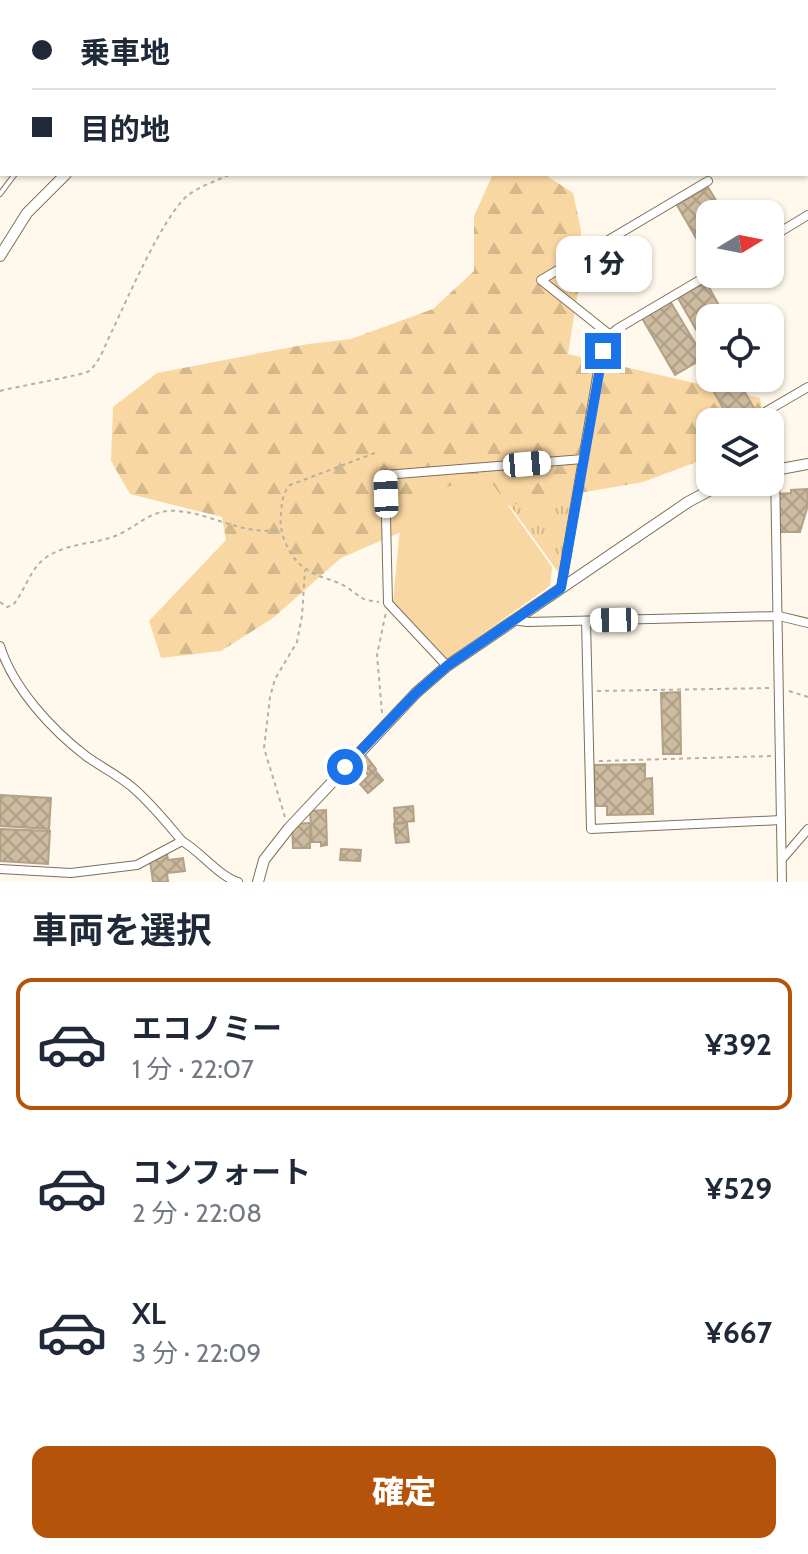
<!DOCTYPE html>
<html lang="ja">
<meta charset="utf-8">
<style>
body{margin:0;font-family:Cabin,"Noto Sans JP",sans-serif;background:#f6f6f7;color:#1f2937;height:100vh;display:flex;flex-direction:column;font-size:30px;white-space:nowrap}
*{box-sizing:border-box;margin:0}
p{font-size:26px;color:#747a83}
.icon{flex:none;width:44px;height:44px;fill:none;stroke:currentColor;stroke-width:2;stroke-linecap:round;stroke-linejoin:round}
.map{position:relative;height:882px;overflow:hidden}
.details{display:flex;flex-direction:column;background:#fff;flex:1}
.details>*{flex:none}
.guide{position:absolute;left:0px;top:0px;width:808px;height:176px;box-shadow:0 2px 6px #0004;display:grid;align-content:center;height:176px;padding:0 32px;background:#fff}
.needle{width:52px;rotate:80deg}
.buttons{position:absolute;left:696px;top:200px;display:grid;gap:16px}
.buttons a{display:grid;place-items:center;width:88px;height:88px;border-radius:16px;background:#fff;box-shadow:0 2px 6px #0004;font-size:40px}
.end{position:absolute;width:36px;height:36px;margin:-18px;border:10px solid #1a73e8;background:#fff;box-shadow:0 0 0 4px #fff}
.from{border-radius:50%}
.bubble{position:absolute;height:56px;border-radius:16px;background:#fff;box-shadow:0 2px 6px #0004;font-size:26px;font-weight:800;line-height:56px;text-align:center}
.car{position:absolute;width:24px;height:48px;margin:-24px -12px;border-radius:10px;box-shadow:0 0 6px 2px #0007;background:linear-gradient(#fff 24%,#345 0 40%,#fff 0 76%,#345 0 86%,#fff 0)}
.guide b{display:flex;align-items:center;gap:28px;height:76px;font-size:30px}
.guide b+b{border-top:2px solid #e0e1e3}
.guide i{width:20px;height:20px;background:#1f2937}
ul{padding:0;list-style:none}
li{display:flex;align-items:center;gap:24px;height:132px;margin:0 16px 12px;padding:0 16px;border:4px solid transparent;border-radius:16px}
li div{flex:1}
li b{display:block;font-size:30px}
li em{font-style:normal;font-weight:800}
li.current{border-color:#b45309}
li>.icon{width:72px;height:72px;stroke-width:1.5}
h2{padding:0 32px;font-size:36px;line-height:96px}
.primary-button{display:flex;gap:16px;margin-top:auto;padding:16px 32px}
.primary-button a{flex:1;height:92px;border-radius:16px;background:#b45309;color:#fff;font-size:32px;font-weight:800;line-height:92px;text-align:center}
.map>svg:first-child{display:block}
.grass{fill:url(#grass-tufts)}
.forest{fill:url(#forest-firs)}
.pitch{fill:#f9d7a2}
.building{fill:url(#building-cross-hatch);stroke:#b3a187;stroke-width:2}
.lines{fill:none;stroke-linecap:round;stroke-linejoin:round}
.service-casing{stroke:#807057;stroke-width:6}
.minor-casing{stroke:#807057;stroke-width:10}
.tertiary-casing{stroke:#807057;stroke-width:12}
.path{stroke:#b5afa4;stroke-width:2;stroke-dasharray:4 4;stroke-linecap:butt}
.service{stroke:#fff;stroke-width:4}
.minor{stroke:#fff;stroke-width:8}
.tertiary{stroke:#fff;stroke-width:10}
.route{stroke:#1a73e8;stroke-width:10}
</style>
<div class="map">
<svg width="808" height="882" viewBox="0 0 808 882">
<defs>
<pattern id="grass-tufts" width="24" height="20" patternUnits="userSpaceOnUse" patternTransform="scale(2)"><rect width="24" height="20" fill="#f9d7a2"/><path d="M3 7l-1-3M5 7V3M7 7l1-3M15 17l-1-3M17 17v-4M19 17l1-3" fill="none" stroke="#d4b78a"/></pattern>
<pattern id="forest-firs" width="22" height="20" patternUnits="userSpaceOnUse" patternTransform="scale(2)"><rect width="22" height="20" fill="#f9d7a2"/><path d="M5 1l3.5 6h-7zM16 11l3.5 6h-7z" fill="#d4b78a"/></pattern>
<pattern id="building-cross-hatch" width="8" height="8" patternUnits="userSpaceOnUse" patternTransform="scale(2)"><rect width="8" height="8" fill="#cdbba0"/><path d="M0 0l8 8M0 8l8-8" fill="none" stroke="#af9f88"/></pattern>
</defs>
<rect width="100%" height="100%" fill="#fff8ec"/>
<polygon class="grass" points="581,463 561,576 485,471"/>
<g class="forest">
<polygon points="0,0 198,0 2,2 3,174 0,177"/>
<polygon points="493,174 544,174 573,193 581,230 579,285 568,354 760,398 764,422 710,422 710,457 643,482 431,519 341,558 273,618 221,651 161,658 149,621 226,540 222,517 130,494 111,461 113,407 157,373 308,344 351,339 433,309 474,271 474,216"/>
</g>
<polygon class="pitch" points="484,472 552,567 550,586 447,659 393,602 402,506"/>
<g class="building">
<polygon points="708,187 724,214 710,214 710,262 677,205"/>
<polygon points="706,282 726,318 710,318 710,354 678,298"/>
<polygon points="670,301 704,358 675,375 642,318"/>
<polygon points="710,366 710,378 737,378 755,410 731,422 702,371"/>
<polygon points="807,489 808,505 800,532 779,532 778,494 791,493 791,490"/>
<polygon points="680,692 681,754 663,754 661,693"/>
<polygon points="366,756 376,769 368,775 358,762"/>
<polygon points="645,764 645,779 652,778 653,814 607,815 607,806 595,806 594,765"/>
<polygon points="375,770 383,780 368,793 360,784"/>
<polygon points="0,795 51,798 49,829 0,826"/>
<polygon points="413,806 414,821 395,823 394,808"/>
<polygon points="326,810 327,845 321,846 321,842 312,842 310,811"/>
<polygon points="310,823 310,848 293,848 292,824"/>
<polygon points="407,823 409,842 396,843 394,824"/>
<polygon points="0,829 50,831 48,864 0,861"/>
<polygon points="341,849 361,850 360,861 340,860"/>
<polygon points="167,854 168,860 183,858 185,871 167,873 168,882 153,882 150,861"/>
</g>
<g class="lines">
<defs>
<g id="service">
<polyline points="61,2 63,0"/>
<polyline points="144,2 146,0"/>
<polyline points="0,66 2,63"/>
<polyline points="0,194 15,174"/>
</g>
<g id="minor">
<polyline points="806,49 808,48"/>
<polyline points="806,119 808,122"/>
<polyline points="770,238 808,215"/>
<polyline points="610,335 541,280 708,181"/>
<polyline points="748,422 808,387"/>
<polyline points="775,470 782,882"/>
<polyline points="561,588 599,365 610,335 617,329 710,274"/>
<polyline points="514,620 527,622 779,616 808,623"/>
<polyline points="586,621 591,829 781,820"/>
<path d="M0,646C13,688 52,730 86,756C101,767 118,775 132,787C151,803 166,822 182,841"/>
<polyline points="447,666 388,603 385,475 583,459"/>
<polyline points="783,858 808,829"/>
<path d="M0,869L71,873L137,865L182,841C201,852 220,877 238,882"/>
</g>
<g id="tertiary">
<polyline points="292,2 294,0"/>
<polyline points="0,256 27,213 66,174"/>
<polyline points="770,471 808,464"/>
<polyline points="258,882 264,860 289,828 416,693 447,666 688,502 714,488 735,482"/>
</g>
</defs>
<use href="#service" class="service-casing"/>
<use href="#minor" class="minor-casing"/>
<use href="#tertiary" class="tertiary-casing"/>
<g class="path">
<polyline points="376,2 377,0"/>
<path d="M0,391C14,387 84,375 89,371C101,361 106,342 113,329C128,297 163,217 187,196C200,186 216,181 231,174"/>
<path d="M375,453L290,485C282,494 282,503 281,514C278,533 290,559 306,569C318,578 334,579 346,587C363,597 356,599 379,602"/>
<path d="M0,602L7,607L13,605C25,591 29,571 44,559C66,542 96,545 120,534C140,524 152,509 177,511C214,514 240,535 279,530"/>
<polyline points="597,691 771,688"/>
<polyline points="789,691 808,697"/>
<polyline points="382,713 377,655 386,612"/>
<polyline points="599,761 772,756"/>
<polyline points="285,817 264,748 270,697 275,679 297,642 302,616 305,570"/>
</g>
<use href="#service" class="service"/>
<use href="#minor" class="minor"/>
<use href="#tertiary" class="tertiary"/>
</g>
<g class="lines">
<polyline class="route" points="345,767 416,693 447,666 561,588 603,351"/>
</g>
</svg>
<div class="buttons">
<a><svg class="needle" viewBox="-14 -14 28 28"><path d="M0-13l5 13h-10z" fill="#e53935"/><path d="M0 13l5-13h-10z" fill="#747a83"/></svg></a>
<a><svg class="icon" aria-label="locate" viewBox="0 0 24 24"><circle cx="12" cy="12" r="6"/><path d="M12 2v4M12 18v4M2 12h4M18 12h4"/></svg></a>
<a><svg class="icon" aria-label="layers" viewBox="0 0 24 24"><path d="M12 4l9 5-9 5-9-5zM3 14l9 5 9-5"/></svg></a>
</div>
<i class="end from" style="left:345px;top:767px"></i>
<i class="end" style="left:603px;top:351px"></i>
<div class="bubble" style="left:556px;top:236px;width:96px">1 分</div>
<i class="car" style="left:527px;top:464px;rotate:85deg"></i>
<i class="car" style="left:386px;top:494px;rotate:358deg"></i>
<i class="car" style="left:614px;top:620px;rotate:269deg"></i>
<div class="guide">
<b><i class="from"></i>乗車地</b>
<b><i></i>目的地</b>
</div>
</div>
<section class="details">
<h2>車両を選択</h2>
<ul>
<li class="current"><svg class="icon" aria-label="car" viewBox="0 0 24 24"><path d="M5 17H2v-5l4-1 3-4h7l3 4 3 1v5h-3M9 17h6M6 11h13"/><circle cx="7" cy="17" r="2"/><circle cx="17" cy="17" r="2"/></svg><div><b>エコノミー</b><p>1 分 · 22:07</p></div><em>¥392</em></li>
<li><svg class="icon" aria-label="car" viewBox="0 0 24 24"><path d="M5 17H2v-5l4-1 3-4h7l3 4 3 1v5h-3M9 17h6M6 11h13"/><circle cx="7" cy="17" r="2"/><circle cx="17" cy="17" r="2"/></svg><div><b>コンフォート</b><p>2 分 · 22:08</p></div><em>¥529</em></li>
<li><svg class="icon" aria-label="car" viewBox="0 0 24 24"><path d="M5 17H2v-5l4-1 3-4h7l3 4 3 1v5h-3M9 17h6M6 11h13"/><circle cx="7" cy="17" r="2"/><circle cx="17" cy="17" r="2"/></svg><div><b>XL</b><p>3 分 · 22:09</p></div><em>¥667</em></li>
</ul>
<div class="primary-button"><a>確定</a></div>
</section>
